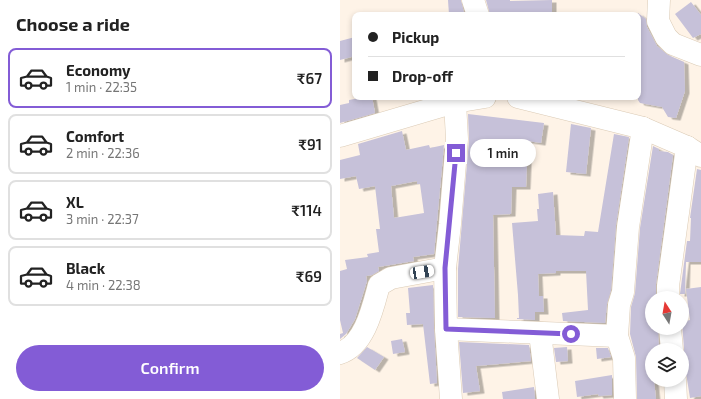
<!DOCTYPE html>
<meta charset="utf-8">
<style>
body{margin:0;font-family:"Exo 2",sans-serif;background:#f2f2f2;color:#222;height:100vh;display:flex;flex-direction:column;font-size:15px;white-space:nowrap}
*{box-sizing:border-box;margin:0}
p{font-size:13px;color:#767676}
.icon{flex:none;width:22px;height:22px;fill:none;stroke:currentColor;stroke-width:2;stroke-linecap:round;stroke-linejoin:round}
.map{position:relative;flex:1;overflow:hidden}
.details{display:flex;flex-direction:column;background:#fff;width:340px}
.details>*{flex:none}
.hud{position:absolute;left:12px;top:12px;width:289px;height:88px;border-radius:8px;box-shadow:0 2px 6px #0003;display:grid;align-content:center;height:88px;padding:0 16px;background:#fff}
.needle{width:26px;rotate:349deg}
.controls{position:absolute;left:305px;top:291px;display:grid;gap:8px}
.controls a{display:grid;place-items:center;width:44px;height:44px;border-radius:50%;background:#fff;box-shadow:0 2px 6px #0003;font-size:20px}
.end{position:absolute;width:18px;height:18px;margin:-9px;border:5px solid #835cd6;background:#fff;box-shadow:0 0 0 2px #fff}
.from{border-radius:50%}
.bubble{position:absolute;height:28px;border-radius:14px;background:#fff;box-shadow:0 2px 6px #0003;font-size:13px;font-weight:600;line-height:28px;text-align:center}
.car{position:absolute;width:12px;height:24px;margin:-12px -6px;border-radius:5px;box-shadow:0 0 3px 1px #0007;background:linear-gradient(#fff 24%,#345 0 40%,#fff 0 76%,#345 0 86%,#fff 0)}
.hud b{display:flex;align-items:center;gap:14px;height:38px;font-size:15px}
.hud b+b{border-top:1px solid #e0e0e0}
.hud i{width:10px;height:10px;background:#222}
ul{padding:0;list-style:none}
li{display:flex;align-items:center;gap:12px;height:60px;margin:0 8px 6px;padding:0 8px;border:2px solid #e0e0e0;border-radius:8px}
li div{flex:1}
li b{display:block;font-size:15px}
li em{font-style:normal;font-weight:600}
li.selected{border-color:#835cd6}
li>.icon{width:36px;height:36px;stroke-width:1.5}
h2{padding:0 16px;font-size:18px;line-height:48px}
.primary-button{display:flex;gap:8px;margin-top:auto;padding:8px 16px}
.primary-button a{flex:1;height:46px;border-radius:24px;background:#835cd6;color:#fff;font-size:16px;font-weight:600;line-height:46px;text-align:center}
main{display:flex;flex:1;min-height:0}
.map>svg:first-child{display:block}
.building{fill:#c6c1d9;fill-rule:evenodd;filter:url(#shadow)}
.lines{fill:none;stroke-linecap:round;stroke-linejoin:round}
.minor-casing{stroke:#dbcbb6;stroke-width:23}
.minor{stroke:#fff;stroke-width:22}
.route{stroke:#835cd6;stroke-width:5}
</style>
<main>
<section class="details">
<h2>Choose a ride</h2>
<ul>
<li class="selected"><svg class="icon" aria-label="car" viewBox="0 0 24 24"><path d="M5 17H2v-5l4-1 3-4h7l3 4 3 1v5h-3M9 17h6M6 11h13"/><circle cx="7" cy="17" r="2"/><circle cx="17" cy="17" r="2"/></svg><div><b>Economy</b><p>1 min · 22:35</p></div><em>₹67</em></li>
<li><svg class="icon" aria-label="car" viewBox="0 0 24 24"><path d="M5 17H2v-5l4-1 3-4h7l3 4 3 1v5h-3M9 17h6M6 11h13"/><circle cx="7" cy="17" r="2"/><circle cx="17" cy="17" r="2"/></svg><div><b>Comfort</b><p>2 min · 22:36</p></div><em>₹91</em></li>
<li><svg class="icon" aria-label="car" viewBox="0 0 24 24"><path d="M5 17H2v-5l4-1 3-4h7l3 4 3 1v5h-3M9 17h6M6 11h13"/><circle cx="7" cy="17" r="2"/><circle cx="17" cy="17" r="2"/></svg><div><b>XL</b><p>3 min · 22:37</p></div><em>₹114</em></li>
<li><svg class="icon" aria-label="car" viewBox="0 0 24 24"><path d="M5 17H2v-5l4-1 3-4h7l3 4 3 1v5h-3M9 17h6M6 11h13"/><circle cx="7" cy="17" r="2"/><circle cx="17" cy="17" r="2"/></svg><div><b>Black</b><p>4 min · 22:38</p></div><em>₹69</em></li>
</ul>
<div class="primary-button"><a>Confirm</a></div>
</section>
<div class="map">
<svg width="361" height="399" viewBox="0 0 361 399">
<defs>
<filter id="shadow"><feDropShadow dx="4.5" dy="2.5" stdDeviation="0" flood-color="#0004"/></filter>
</defs>
<rect width="100%" height="100%" fill="#fef3e7"/>
<g class="building">
<polygon points="108,0 121,0 124,13 109,15"/>
<polygon points="146,0 170,0 170,1 212,0 212,15 150,15"/>
<polygon points="351,2 361,15 361,34 353,38 335,14"/>
<polygon points="298,13 306,19 307,27 317,46 328,55 344,62 345,91 336,118 328,117 322,107 300,103 298,100"/>
<polygon points="15,37 15,56 0,60 0,41"/>
<polygon points="25,97 32,97 35,113 0,123 0,105 9,103 9,100"/>
<polygon points="128,114 204,123 201,143 188,141 186,187 172,187 171,214 153,215 155,318 118,317 118,269 129,140"/>
<polygon points="231,124 251,128 246,174 226,172"/>
<path d="M62,131L66,150L89,145L90,148L104,145L94,254L73,257L74,261L38,267L39,271L32,275L26,276L27,281L15,319L6,334L0,339V334L3,333L0,320V271L7,269L5,260L28,257L27,254L39,252L36,229H40L35,186L19,189L16,176L0,179V160L20,155L18,144ZM77,181V184H80L84,213L54,218L51,186Z"/>
<polygon points="274,134 289,137 276,225 271,290 267,304 265,323 223,321 222,313 248,310 246,271 216,271 216,273 198,274 199,296 203,296 204,312 195,312 195,320 177,319 177,318 179,318 178,295 172,223 198,221 197,209 199,209 198,194 213,192 216,235 244,236 245,231 258,232"/>
<polygon points="313,146 319,149 319,151 328,152 333,155 316,284 316,298 312,298 312,328 318,328 319,350 312,350 312,380 314,380 316,399 297,399 296,357 290,334 291,307 295,293 300,228"/>
<polygon points="357,169 361,170 361,262 346,262 345,294 340,294 347,241 350,241 351,218 350,218"/>
<polygon points="93,285 94,329 97,383 90,384 83,324 67,325 66,313 70,313 68,288"/>
<polygon points="361,287 361,396 350,398 347,379 346,374 342,370 342,357 344,349 342,322 350,320 346,289"/>
<polygon points="62,339 65,352 53,354 51,341"/>
<polygon points="119,342 189,345 191,361 136,366 140,391 123,393"/>
<polygon points="27,347 44,357 35,370 17,358"/>
<polygon points="227,347 228,361 216,362 214,348"/>
<polygon points="256,348 268,348 271,357 257,359"/>
<polygon points="272,375 272,395 259,396 258,394 237,397 235,381"/>
<polygon points="194,387 195,399 163,399 162,392"/>
</g>
<g class="lines">
<defs>
<g id="minor">
<polyline points="133,0 138,15"/>
<polyline points="319,0 318,21 326,37 333,44 361,55"/>
<polyline points="178,97 303,128 347,147 361,156"/>
<polyline points="0,136 115,102 145,97"/>
<polyline points="328,298 328,286 347,147"/>
<polyline points="330,328 332,350"/>
<polyline points="106,329 277,336"/>
<polyline points="200,333 208,399"/>
<path d="M0,353C25,345 33,307 39,285L51,278L105,268"/>
<polyline points="335,380 336,399"/>
<polyline points="111,399 106,329 105,268 110,224 117,139 115,102"/>
<polyline points="285,399 284,358 277,336 279,305 283,292 288,227 303,128"/>
</g>
</defs>
<use href="#minor" class="minor-casing"/>
<use href="#minor" class="minor"/>
</g>
<g class="lines">
<polyline class="route" points="116,153 105,268 106,329 231,334"/>
</g>
</svg>
<div class="controls">
<a><svg class="needle" viewBox="-14 -14 28 28"><path d="M0-13l5 13h-10z" fill="#e53935"/><path d="M0 13l5-13h-10z" fill="#767676"/></svg></a>
<a><svg class="icon" aria-label="layers" viewBox="0 0 24 24"><path d="M12 4l9 5-9 5-9-5zM3 14l9 5 9-5"/></svg></a>
</div>
<i class="end from" style="left:231px;top:334px"></i>
<i class="end" style="left:116px;top:153px"></i>
<div class="bubble" style="left:130px;top:139px;width:66px">1 min</div>
<i class="car" style="left:82px;top:272px;rotate:81deg"></i>
<div class="hud">
<b><i class="from"></i>Pickup</b>
<b><i></i>Drop-off</b>
</div>
</div>
</main>
